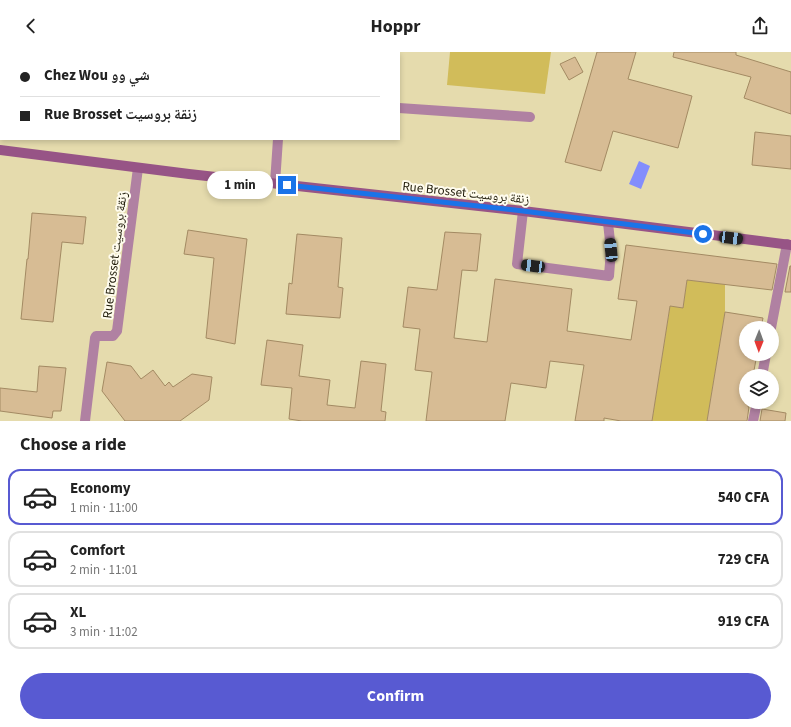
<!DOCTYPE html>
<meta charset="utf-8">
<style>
body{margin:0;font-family:"Source Sans 3","Noto Naskh Arabic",sans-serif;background:#f2f2f2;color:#222;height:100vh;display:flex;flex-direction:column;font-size:15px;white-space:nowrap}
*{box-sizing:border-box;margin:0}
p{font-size:13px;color:#767676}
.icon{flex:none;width:22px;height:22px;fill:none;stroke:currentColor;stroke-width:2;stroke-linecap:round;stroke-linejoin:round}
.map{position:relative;height:369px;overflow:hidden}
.details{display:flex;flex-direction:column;background:#fff;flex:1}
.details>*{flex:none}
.top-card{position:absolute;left:0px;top:0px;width:400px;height:88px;box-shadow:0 2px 6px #0003;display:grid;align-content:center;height:88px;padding:0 20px;background:#fff}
.needle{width:26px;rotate:181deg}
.buttons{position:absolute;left:739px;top:269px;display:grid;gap:8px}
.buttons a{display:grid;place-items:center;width:40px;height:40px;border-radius:50%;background:#fff;box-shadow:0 2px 6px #0003;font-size:20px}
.end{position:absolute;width:18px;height:18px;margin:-9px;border:5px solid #1a73e8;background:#fff;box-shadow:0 0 0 2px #fff}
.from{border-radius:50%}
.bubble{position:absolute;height:28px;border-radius:14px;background:#fff;box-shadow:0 2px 6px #0003;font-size:13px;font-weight:700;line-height:28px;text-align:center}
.car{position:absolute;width:12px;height:24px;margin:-12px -6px;border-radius:5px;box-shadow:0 0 3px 1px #0007;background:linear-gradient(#222 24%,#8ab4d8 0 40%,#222 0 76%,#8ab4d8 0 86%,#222 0)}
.top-card b{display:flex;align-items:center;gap:14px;height:38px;font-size:15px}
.top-card b+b{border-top:1px solid #e0e0e0}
.top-card i{width:10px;height:10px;background:#222}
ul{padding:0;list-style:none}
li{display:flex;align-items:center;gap:12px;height:56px;margin:0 8px 6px;padding:0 12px;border:2px solid #e0e0e0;border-radius:12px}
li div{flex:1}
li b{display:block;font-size:15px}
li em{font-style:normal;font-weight:700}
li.active{border-color:#585ad2}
li>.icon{width:36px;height:36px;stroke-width:1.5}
h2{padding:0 20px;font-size:18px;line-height:48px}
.cta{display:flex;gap:8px;margin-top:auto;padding:8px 20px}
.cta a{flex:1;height:46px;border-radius:24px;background:#585ad2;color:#fff;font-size:16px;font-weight:700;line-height:46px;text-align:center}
header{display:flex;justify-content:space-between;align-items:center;height:52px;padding:0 20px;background:#fff;font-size:18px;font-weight:700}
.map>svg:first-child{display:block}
.green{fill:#d1bc5a}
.water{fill:#838dfc}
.building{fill:#d7bc94;stroke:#a38a63}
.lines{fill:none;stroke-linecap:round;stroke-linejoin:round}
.service{stroke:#b081a2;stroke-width:10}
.minor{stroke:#b081a2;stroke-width:10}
.secondary{stroke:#975486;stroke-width:10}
.route{stroke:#1a73e8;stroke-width:5}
.labels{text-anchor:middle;stroke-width:4;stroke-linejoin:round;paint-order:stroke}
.street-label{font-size:13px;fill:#1f1b09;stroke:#fffcee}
</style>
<header><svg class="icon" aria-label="back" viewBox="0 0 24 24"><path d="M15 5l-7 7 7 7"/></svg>Hoppr<svg class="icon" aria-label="share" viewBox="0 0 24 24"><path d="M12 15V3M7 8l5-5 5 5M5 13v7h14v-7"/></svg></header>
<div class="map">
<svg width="791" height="369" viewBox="0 0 791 369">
<rect width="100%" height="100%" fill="#e5dbad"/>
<g class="green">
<polygon points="450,0 551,0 545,42 447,33"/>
<polygon points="687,228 725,232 725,260 707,369 652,369 670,254 683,255"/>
</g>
<polygon class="water" points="639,109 650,114 641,137 629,132"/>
<g class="building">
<polygon points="597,0 636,0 628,27 692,44 678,96 613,79 601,119 565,110"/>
<polygon points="674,0 736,0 736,3 791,20 791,62 744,46 751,25 673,5"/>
<polygon points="575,5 583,20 569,28 560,12"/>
<polygon points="755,80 791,84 791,117 752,113"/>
<polygon points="32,161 86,165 83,192 62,190 53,270 21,267 27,207 28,207"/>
<polygon points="188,178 247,187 235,292 206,286 214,206 184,202"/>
<polygon points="445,180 481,182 477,219 462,218 454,286 487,290 495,227 572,237 567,279 631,288 637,249 618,247 626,193 777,212 772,238 687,228 683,256 670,254 652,369 621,369 604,366 604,369 575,369 584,313 550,309 546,336 511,331 505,369 426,369 432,320 415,318 420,277 403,275 408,235 437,238"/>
<polygon points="297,182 342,186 338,235 343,236 340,266 286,262 289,231 292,232"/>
<polygon points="790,214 791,214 791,240 785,240"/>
<polygon points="725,260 763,266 761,276 746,276 746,302 757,302 753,324 746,324 746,350 749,350 748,355 749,355 747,369 707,369"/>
<polygon points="267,288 303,293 299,324 330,328 327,353 355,356 361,309 386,312 381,359 386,360 385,369 302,369 289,367 292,336 261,333"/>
<polygon points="107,310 131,314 141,327 153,318 165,334 169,330 173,335 192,322 212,325 209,348 180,369 125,369 102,339"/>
<polygon points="39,314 66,316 61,359 53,359 52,366 0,359 0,336 37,340"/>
<polygon points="762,357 786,361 785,369 760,369"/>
</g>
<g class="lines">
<g class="service">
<polyline points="399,56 530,65"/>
<polyline points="275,131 278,87"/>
<polyline points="523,159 517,212 609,224 611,198 608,171"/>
</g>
<g class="minor">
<polyline points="771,276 787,192"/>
<polyline points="762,324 766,302"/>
<polyline points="85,369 95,286 96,284 113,284 117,279 138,116"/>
<polyline points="753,369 757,350"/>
</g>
<polyline class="secondary" points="0,98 189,122 523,159 791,193"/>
</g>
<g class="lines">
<polyline class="route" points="287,133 523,159 703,182"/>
</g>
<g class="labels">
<g class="street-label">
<text transform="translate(466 140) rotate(6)" y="5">Rue Brosset زنقة بروسيت</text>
<text transform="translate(114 203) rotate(-83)" y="5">Rue Brosset زنقة بروسيت</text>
</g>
</g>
</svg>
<div class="buttons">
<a><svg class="needle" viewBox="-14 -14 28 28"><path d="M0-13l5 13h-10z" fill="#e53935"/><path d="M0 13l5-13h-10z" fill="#767676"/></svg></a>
<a><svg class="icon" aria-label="layers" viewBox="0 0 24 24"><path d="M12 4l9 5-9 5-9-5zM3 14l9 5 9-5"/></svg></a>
</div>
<i class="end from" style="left:703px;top:182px"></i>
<i class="end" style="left:287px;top:133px"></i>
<div class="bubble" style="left:207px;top:119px;width:66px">1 min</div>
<i class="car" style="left:731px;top:186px;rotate:97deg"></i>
<i class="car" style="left:611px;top:198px;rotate:354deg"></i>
<i class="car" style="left:533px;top:214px;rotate:277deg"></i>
<div class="top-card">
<b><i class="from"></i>Chez Wou شي وو</b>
<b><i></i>Rue Brosset زنقة بروسيت</b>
</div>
</div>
<section class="details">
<h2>Choose a ride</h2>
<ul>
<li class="active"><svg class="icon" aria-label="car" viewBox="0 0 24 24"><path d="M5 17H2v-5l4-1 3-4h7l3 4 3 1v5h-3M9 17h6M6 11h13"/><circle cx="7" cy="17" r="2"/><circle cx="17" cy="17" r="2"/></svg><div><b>Economy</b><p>1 min · 11:00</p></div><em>540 CFA</em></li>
<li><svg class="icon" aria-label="car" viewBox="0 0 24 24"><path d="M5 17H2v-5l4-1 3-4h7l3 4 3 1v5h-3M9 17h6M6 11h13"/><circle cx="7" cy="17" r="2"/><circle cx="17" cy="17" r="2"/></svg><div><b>Comfort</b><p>2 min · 11:01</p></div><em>729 CFA</em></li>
<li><svg class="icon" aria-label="car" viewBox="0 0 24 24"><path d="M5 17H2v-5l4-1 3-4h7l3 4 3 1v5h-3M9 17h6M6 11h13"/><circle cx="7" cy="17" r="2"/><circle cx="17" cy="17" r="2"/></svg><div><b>XL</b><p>3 min · 11:02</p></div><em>919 CFA</em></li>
</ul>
<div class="cta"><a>Confirm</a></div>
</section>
